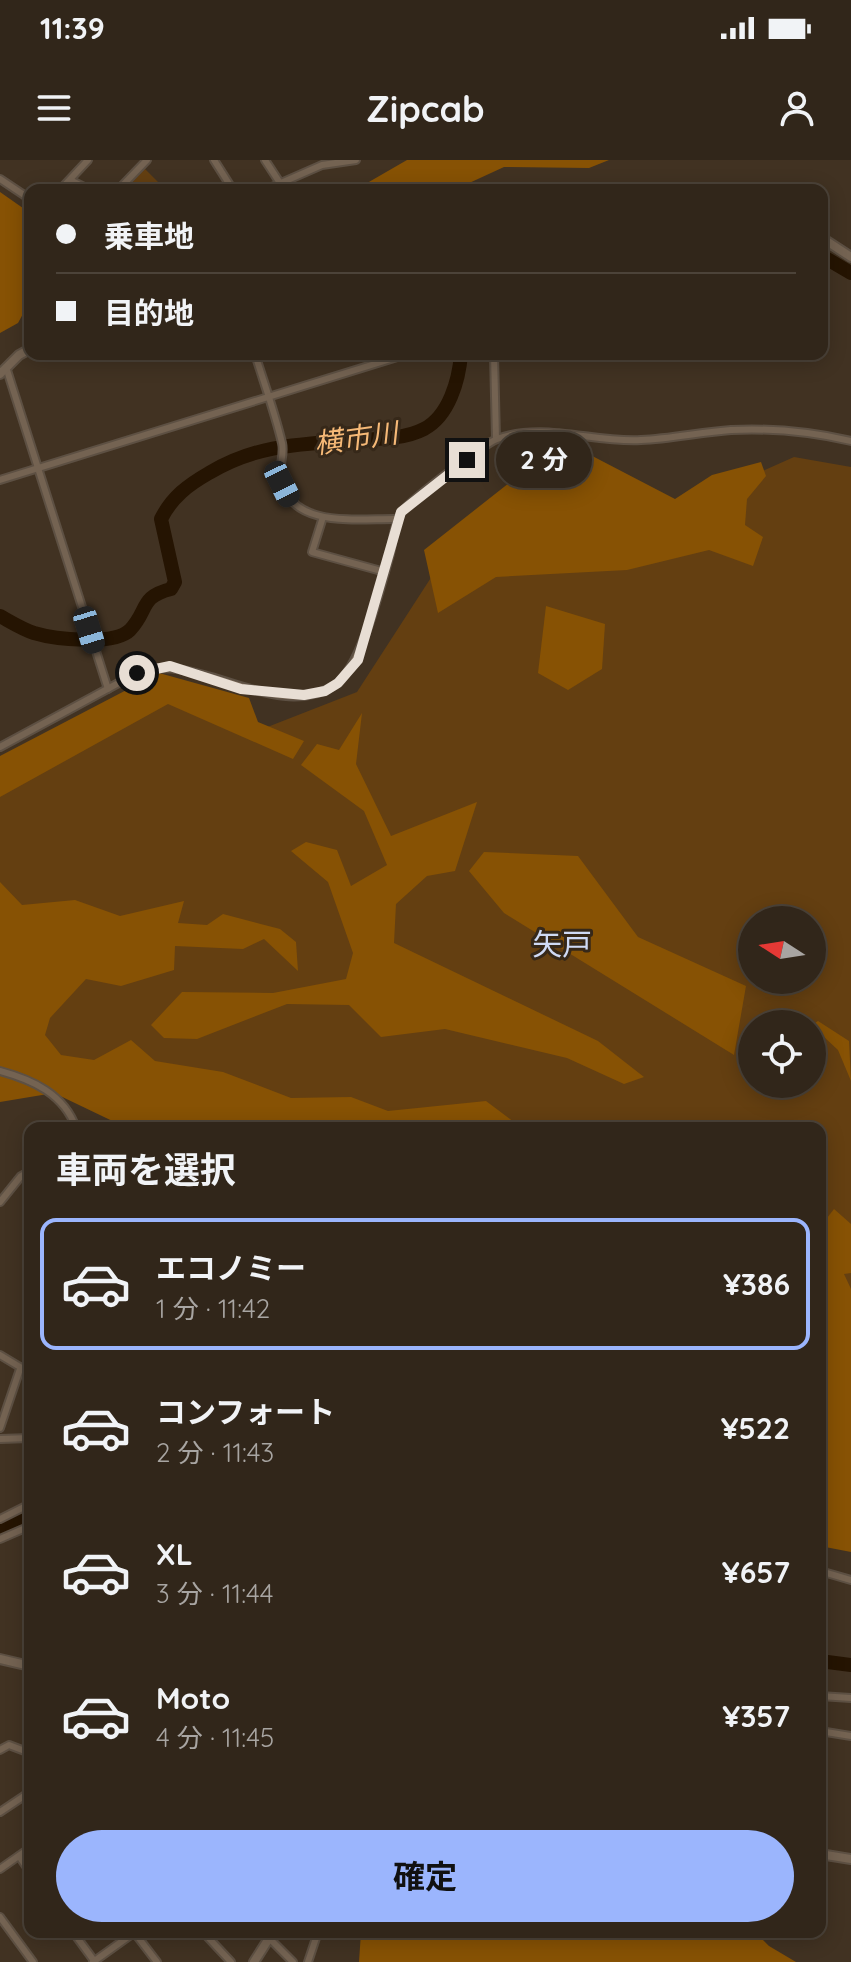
<!DOCTYPE html>
<html lang="ja">
<meta charset="utf-8">
<style>
body{margin:0;font-family:Quicksand,"Noto Sans JP",sans-serif;background:#392e23;color:#f1f3f6;height:100vh;display:flex;flex-direction:column;font-size:30px;white-space:nowrap}
*{box-sizing:border-box;margin:0}
p{font-size:26px;color:#a8a5a2}
.icon{flex:none;width:44px;height:44px;fill:none;stroke:currentColor;stroke-width:2;stroke-linecap:round;stroke-linejoin:round}
.map{position:relative;flex:1;overflow:hidden}
.side{position:absolute;left:24px;top:962px;width:802px;height:816px;display:flex;flex-direction:column;background:#31261a;border-radius:16px;box-shadow:0 4px 20px #0003,0 0 0 2px #4c4339}
.side>*{flex:none}
.guide{position:absolute;left:24px;top:24px;width:804px;height:176px;border-radius:16px;box-shadow:0 4px 20px #0003,0 0 0 2px #4c4339;display:grid;align-content:center;height:176px;padding:0 32px;background:#31261a}
.needle{width:52px;rotate:282deg}
.fabs{position:absolute;left:738px;top:746px;display:grid;gap:16px}
.fabs a{display:grid;place-items:center;width:88px;height:88px;border-radius:50%;background:#31261a;box-shadow:0 4px 20px #0003,0 0 0 2px #4c4339;font-size:40px}
.end{position:absolute;width:36px;height:36px;margin:-18px;border:10px solid #e8ded4;background:#111;box-shadow:0 0 0 4px #111}
.from{border-radius:50%}
.bubble{position:absolute;height:56px;border-radius:28px;background:#31261a;box-shadow:0 4px 20px #0003,0 0 0 2px #4c4339;font-size:26px;font-weight:700;line-height:56px;text-align:center}
.car{position:absolute;width:24px;height:48px;margin:-24px -12px;border-radius:10px;box-shadow:0 0 6px 2px #0007;background:linear-gradient(#222 24%,#8ab4d8 0 40%,#222 0 76%,#8ab4d8 0 86%,#222 0)}
.guide b{display:flex;align-items:center;gap:28px;height:76px;font-size:30px}
.guide b+b{border-top:2px solid #4c4339}
.guide i{width:20px;height:20px;background:#f1f3f6}
ul{padding:0;list-style:none}
li{display:flex;align-items:center;gap:24px;height:132px;margin:0 16px 12px;padding:0 16px;border:4px solid transparent;border-radius:16px}
li div{flex:1}
li b{display:block;font-size:30px}
li em{font-style:normal;font-weight:700}
li.on{border-color:#9bb5fd}
li>.icon{width:72px;height:72px;stroke-width:1.5}
h2{padding:0 32px;font-size:36px;line-height:96px}
.cta{display:flex;gap:16px;margin-top:auto;padding:16px 32px}
.cta a{flex:1;height:92px;border-radius:48px;background:#9bb5fd;color:#111;font-size:32px;font-weight:700;line-height:92px;text-align:center}
.status{display:flex;justify-content:space-between;align-items:center;height:56px;padding:0 40px;background:#31261a;direction:ltr}
.status svg{height:22px;fill:currentColor}
header{display:flex;justify-content:space-between;align-items:center;height:104px;padding:0 32px;background:#31261a;font-size:36px;font-weight:700}
.map>svg:first-child{display:block}
.green{fill:#643f11;fill-rule:evenodd}
.forest{fill:#875204}
.lines{fill:none;stroke-linecap:round;stroke-linejoin:round}
.river{stroke:#251402;stroke-width:14}
.minor-casing{stroke:#5d5043;stroke-width:10}
.tertiary-casing{stroke:#5d5043;stroke-width:12}
.minor{stroke:#746352;stroke-width:6}
.tertiary{stroke:#746352;stroke-width:8}
.route{stroke:#e8ded4;stroke-width:10}
.labels{text-anchor:middle;stroke-width:6;stroke-linejoin:round;paint-order:stroke}
.water-label{font-size:28px;font-style:italic;fill:#f6b977;stroke:#362819}
.quarter-label{font-size:30px;fill:#cfdaf5;stroke:#362819}
</style>
<div class="status"><b>11:39</b><svg viewBox="0 0 49 12"><path d="M0 12V9h3v3zM5 12V6h3v6zM10 12V3h3v9zM15 12V0h3v12zM26 1h20v11H26zM47 4h2v5h-2z"/></svg></div>
<header><svg class="icon" aria-label="menu" viewBox="0 0 24 24"><path d="M4 6h16M4 12h16M4 18h16"/></svg>Zipcab<svg class="icon" aria-label="person" viewBox="0 0 24 24"><circle cx="12" cy="8" r="4"/><path d="M4 21q1-7 8-7t8 7"/></svg></header>
<div class="map">
<svg width="851" height="1802" viewBox="0 0 851 1802">
<rect width="100%" height="100%" fill="#413222"/>
<g class="green">
<polygon points="145,9 166,30 125,30"/>
<path d="M794,297L851,307V1155L820,1175V968H205L10,883L0,856V629L168,536L252,573L357,532L434,413L617,376ZM752,760H812V820H752ZM752,864H812V924H752Z"/>
</g>
<g class="forest">
<polygon points="407,0 609,0 589,8 504,7 454,30 355,30"/>
<polygon points="0,32 30,53 30,141 18,163 0,173"/>
<polygon points="575,287 675,339 712,315 761,302 766,316 747,339 745,365 763,377 753,406 709,390 627,410 496,417 438,453 424,390 509,323"/>
<polygon points="546,446 605,464 602,509 568,530 538,513"/>
<polygon points="159,513 249,538 258,562 304,581 293,599 168,544 0,637 0,596"/>
<polygon points="362,553 356,604 391,676 477,642 455,711 427,716 396,744 394,783 598,881 644,917 624,924 567,898 445,869 381,877 349,845 287,844 197,879 164,878 151,865 182,832 273,833 346,819 353,793 328,722 291,691 306,682 337,690 351,726 387,705 364,651 301,605 317,584 339,590"/>
<polygon points="484,692 578,696 638,777 746,826 734,895 504,753 469,711"/>
<polygon points="0,722 22,745 75,740 120,756 184,741 178,763 207,765 223,754 280,769 296,782 298,811 264,779 243,789 175,786 174,810 121,826 86,819 50,858 45,875 61,895 94,900 131,880 155,901 223,912 291,938 351,937 388,951 486,941 522,968 127,968 54,933 0,942"/>
<polygon points="818,861 849,881 851,921 838,890 824,877 812,877 812,865"/>
<polygon points="834,1049 851,1064 851,1113 844,1114 851,1129 851,1392 820,1386 820,1067"/>
<polygon points="361,1772 755,1772 769,1786 796,1802 359,1802"/>
</g>
<g class="lines">
<g class="river">
<polyline points="822,96 851,113"/>
<path d="M0,456C11,462 22,469 34,473C54,479 114,486 130,470C149,450 139,437 171,429L175,422L161,359C172,337 188,325 209,313C257,284 302,284 357,280C379,279 405,279 424,269C449,256 459,220 461,194"/>
<polyline points="0,1369 30,1356"/>
<polyline points="820,1501 851,1505"/>
</g>
<defs>
<g id="minor">
<polyline points="214,0 233,30"/>
<polyline points="265,0 280,23"/>
<polyline points="0,19 30,39"/>
<polyline points="72,21 90,30"/>
<polyline points="60,30 88,0"/>
<polyline points="118,30 147,0"/>
<polyline points="265,30 322,5 356,0"/>
<path d="M255,194C264,223 275,253 282,283C285,295 278,307 281,319C291,370 360,358 398,359"/>
<polyline points="494,194 496,279"/>
<polyline points="6,207 108,529"/>
<polyline points="0,320 407,194"/>
<polyline points="323,357 312,392 385,412"/>
<path d="M0,587L137,513C197,489 275,564 335,525C361,508 381,425 390,394C393,381 394,364 401,353C408,342 484,284 497,279C543,262 594,283 641,280C671,279 701,272 731,270C771,268 812,272 851,281"/>
<path d="M0,911C33,920 64,934 76,968"/>
<polyline points="0,1042 21,1016 30,1011"/>
<polyline points="0,1195 30,1213"/>
<polyline points="0,1268 20,1209"/>
<polyline points="0,1279 30,1278"/>
<polyline points="0,1359 30,1344"/>
<polyline points="0,1379 30,1366"/>
<polyline points="820,1411 851,1420"/>
<polyline points="820,1536 851,1538"/>
<polyline points="820,1571 851,1576"/>
<polyline points="0,1590 9,1585 30,1593"/>
<polyline points="0,1652 30,1632"/>
<polyline points="19,1696 30,1712"/>
<polyline points="0,1709 30,1688"/>
<polyline points="0,1757 33,1802"/>
<polyline points="73,1772 95,1802"/>
<polyline points="134,1772 157,1802"/>
<polyline points="203,1772 231,1802"/>
<polyline points="263,1772 293,1802"/>
<polyline points="93,1802 135,1772"/>
<polyline points="308,1802 318,1772"/>
</g>
<g id="tertiary">
<polyline points="822,78 851,97"/>
<polyline points="0,214 19,195 30,189"/>
<polyline points="0,1499 30,1506"/>
<polyline points="820,1694 851,1699"/>
<polyline points="254,1802 273,1772"/>
</g>
</defs>
<use href="#minor" class="minor-casing"/>
<use href="#tertiary" class="tertiary-casing"/>
<use href="#minor" class="minor"/>
<use href="#tertiary" class="tertiary"/>
</g>
<g class="lines">
<polyline class="route" points="137,513 170,506 241,529 304,535 325,531 338,523 358,500 401,352 467,300"/>
</g>
<g class="labels">
<g class="water-label">
<text transform="translate(356 278) rotate(-8)" y="10">横市川</text>
</g>
<g class="quarter-label">
<text x="562" y="795">矢戸</text>
</g>
</g>
</svg>
<div class="fabs">
<a><svg class="needle" viewBox="-14 -14 28 28"><path d="M0-13l5 13h-10z" fill="#e53935"/><path d="M0 13l5-13h-10z" fill="#a8a5a2"/></svg></a>
<a><svg class="icon" aria-label="locate" viewBox="0 0 24 24"><circle cx="12" cy="12" r="6"/><path d="M12 2v4M12 18v4M2 12h4M18 12h4"/></svg></a>
</div>
<i class="end from" style="left:137px;top:513px"></i>
<i class="end" style="left:467px;top:300px"></i>
<div class="bubble" style="left:496px;top:272px;width:96px">2 分</div>
<i class="car" style="left:282px;top:324px;rotate:154deg"></i>
<i class="car" style="left:89px;top:470px;rotate:163deg"></i>
<div class="guide">
<b><i class="from"></i>乗車地</b>
<b><i></i>目的地</b>
</div>
<section class="side">
<h2>車両を選択</h2>
<ul>
<li class="on"><svg class="icon" aria-label="car" viewBox="0 0 24 24"><path d="M5 17H2v-5l4-1 3-4h7l3 4 3 1v5h-3M9 17h6M6 11h13"/><circle cx="7" cy="17" r="2"/><circle cx="17" cy="17" r="2"/></svg><div><b>エコノミー</b><p>1 分 · 11:42</p></div><em>¥386</em></li>
<li><svg class="icon" aria-label="car" viewBox="0 0 24 24"><path d="M5 17H2v-5l4-1 3-4h7l3 4 3 1v5h-3M9 17h6M6 11h13"/><circle cx="7" cy="17" r="2"/><circle cx="17" cy="17" r="2"/></svg><div><b>コンフォート</b><p>2 分 · 11:43</p></div><em>¥522</em></li>
<li><svg class="icon" aria-label="car" viewBox="0 0 24 24"><path d="M5 17H2v-5l4-1 3-4h7l3 4 3 1v5h-3M9 17h6M6 11h13"/><circle cx="7" cy="17" r="2"/><circle cx="17" cy="17" r="2"/></svg><div><b>XL</b><p>3 分 · 11:44</p></div><em>¥657</em></li>
<li><svg class="icon" aria-label="car" viewBox="0 0 24 24"><path d="M5 17H2v-5l4-1 3-4h7l3 4 3 1v5h-3M9 17h6M6 11h13"/><circle cx="7" cy="17" r="2"/><circle cx="17" cy="17" r="2"/></svg><div><b>Moto</b><p>4 分 · 11:45</p></div><em>¥357</em></li>
</ul>
<div class="cta"><a>確定</a></div>
</section>
</div>
